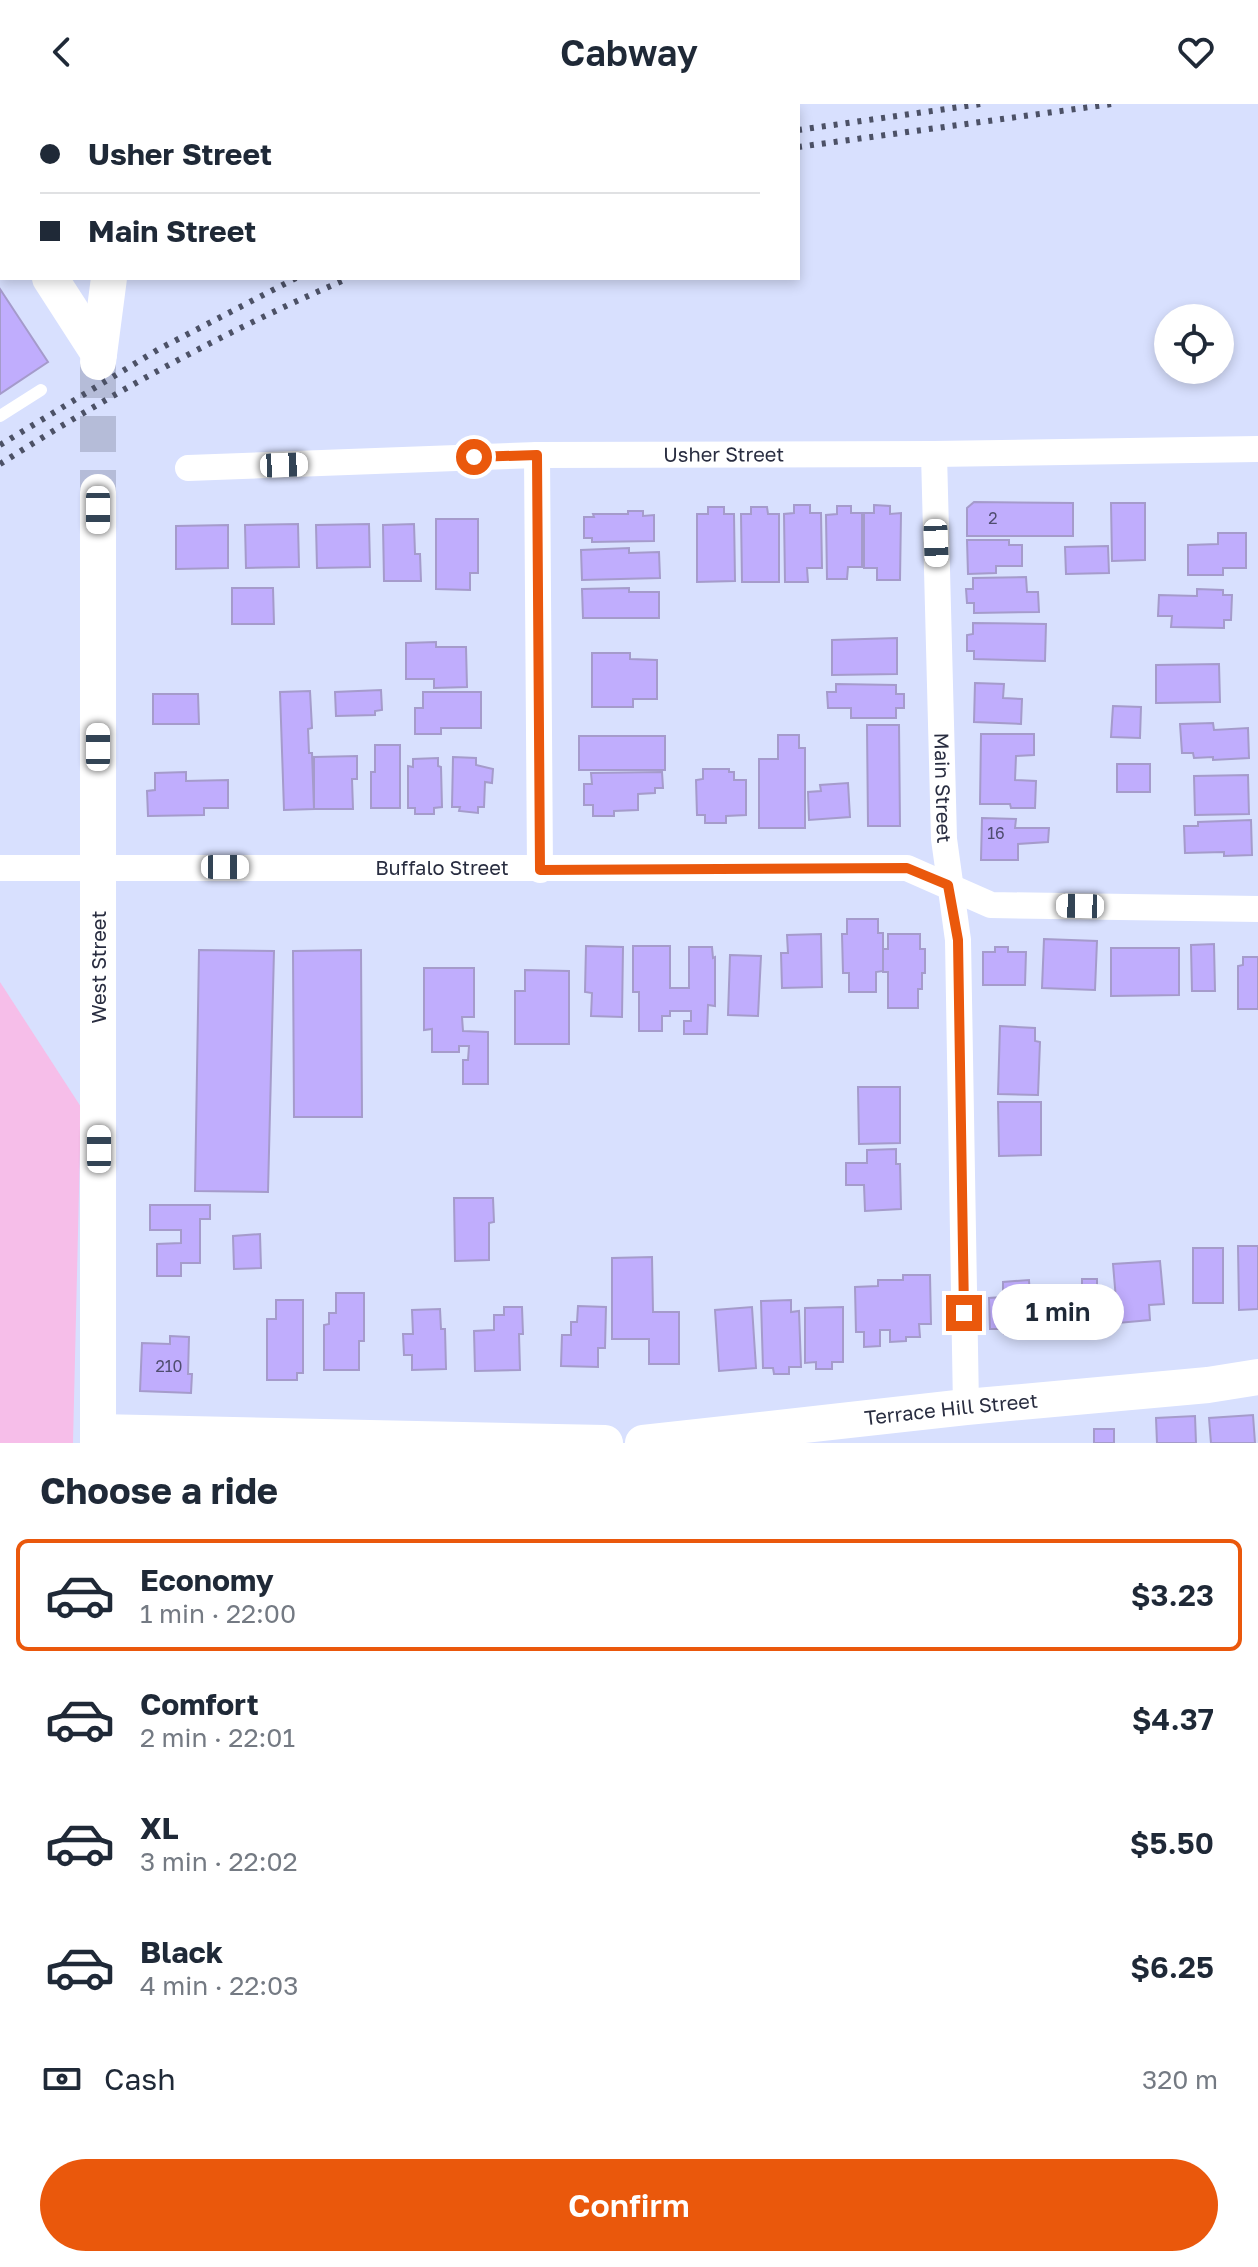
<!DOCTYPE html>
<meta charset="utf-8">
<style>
body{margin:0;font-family:"Golos Text",sans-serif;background:#f6f6f7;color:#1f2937;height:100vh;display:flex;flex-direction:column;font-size:30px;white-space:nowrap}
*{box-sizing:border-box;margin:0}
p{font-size:26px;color:#747a83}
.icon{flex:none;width:44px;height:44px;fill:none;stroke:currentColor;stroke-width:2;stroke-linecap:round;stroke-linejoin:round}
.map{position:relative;height:1339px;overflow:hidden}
.drawer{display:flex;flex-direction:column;background:#fff;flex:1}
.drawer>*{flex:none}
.guide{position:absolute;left:0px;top:0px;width:800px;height:176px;box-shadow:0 4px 12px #0003;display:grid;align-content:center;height:176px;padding:0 40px;background:#fff}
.controls{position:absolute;left:1154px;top:200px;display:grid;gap:16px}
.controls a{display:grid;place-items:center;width:80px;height:80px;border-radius:50%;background:#fff;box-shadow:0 4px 12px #0003;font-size:40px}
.end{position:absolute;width:36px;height:36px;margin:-18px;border:10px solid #ea580c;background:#fff;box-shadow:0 0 0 4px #fff}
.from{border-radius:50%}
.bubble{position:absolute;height:56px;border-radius:28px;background:#fff;box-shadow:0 4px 12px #0003;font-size:26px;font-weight:600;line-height:56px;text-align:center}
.car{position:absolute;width:24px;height:48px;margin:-24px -12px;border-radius:10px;box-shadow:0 0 6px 2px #0007;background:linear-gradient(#fff 24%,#345 0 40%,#fff 0 76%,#345 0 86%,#fff 0)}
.guide b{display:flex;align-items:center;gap:28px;height:76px;font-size:30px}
.guide b+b{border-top:2px solid #e0e1e3}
.guide i{width:20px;height:20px;background:#1f2937}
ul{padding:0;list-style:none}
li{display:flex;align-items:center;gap:24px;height:112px;margin:0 16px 12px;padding:0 24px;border:4px solid transparent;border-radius:12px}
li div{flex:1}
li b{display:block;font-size:30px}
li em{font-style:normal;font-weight:600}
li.current{border-color:#ea580c}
li>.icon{width:72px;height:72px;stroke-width:1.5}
h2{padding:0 40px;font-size:36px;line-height:96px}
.pay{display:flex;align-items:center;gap:20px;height:88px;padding:0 40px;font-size:30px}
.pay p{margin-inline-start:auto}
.primary-button{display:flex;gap:16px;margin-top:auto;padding:16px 40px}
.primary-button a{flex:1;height:92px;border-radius:48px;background:#ea580c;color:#fff;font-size:32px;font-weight:600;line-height:92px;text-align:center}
header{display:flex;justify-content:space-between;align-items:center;height:104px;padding:0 40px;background:#fff;font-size:36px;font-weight:600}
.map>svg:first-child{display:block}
.green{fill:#f6bee9}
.building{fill:#c0adfd;stroke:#a59bcb;stroke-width:2}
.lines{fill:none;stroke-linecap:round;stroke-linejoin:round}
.secondary-tunnel{stroke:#b5bcd8;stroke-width:36;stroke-dasharray:36 18;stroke-linecap:butt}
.lane{stroke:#fff;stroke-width:12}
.street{stroke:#fff;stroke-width:26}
.secondary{stroke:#fff;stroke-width:36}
.rail{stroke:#4c5166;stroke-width:6;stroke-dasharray:4 8;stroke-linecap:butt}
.route{stroke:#ea580c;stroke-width:10}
.labels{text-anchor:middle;stroke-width:7;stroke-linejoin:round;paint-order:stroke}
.number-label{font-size:16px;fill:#4f4d6f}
.street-label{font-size:20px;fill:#292d40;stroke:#fff}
</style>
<header><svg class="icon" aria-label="back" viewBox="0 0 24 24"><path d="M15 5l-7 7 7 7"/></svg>Cabway<svg class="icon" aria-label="heart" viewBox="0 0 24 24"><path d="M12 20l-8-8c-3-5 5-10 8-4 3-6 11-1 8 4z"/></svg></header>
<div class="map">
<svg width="1258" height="1339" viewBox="0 0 1258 1339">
<rect width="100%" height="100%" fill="#d8e0fe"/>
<polygon class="green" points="0,878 81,1003 73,1339 0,1339"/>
<g class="building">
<polygon points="0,185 48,258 0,290"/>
<polygon points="974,398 1073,399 1073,432 967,432 967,404"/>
<polygon points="1111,399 1145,399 1145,456 1112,457"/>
<polygon points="794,401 810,401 810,409 821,409 822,464 807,464 808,478 785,478 784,410 794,409"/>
<polygon points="874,401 890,402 890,410 901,409 900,476 877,476 877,464 864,464 864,409 874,409"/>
<polygon points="837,402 851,402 851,409 862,409 862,463 848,463 847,475 827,475 826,411 837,410"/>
<polygon points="708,403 724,403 724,410 734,410 735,477 697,478 697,410 708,410"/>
<polygon points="751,403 767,403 768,410 779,410 779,478 742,478 741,410 751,410"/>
<polygon points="628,407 643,407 643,412 654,411 654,437 592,438 592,434 584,434 584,413 594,413 593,410 628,410"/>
<polygon points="436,415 478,415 478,469 470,469 470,486 436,485"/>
<polygon points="298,420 299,463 246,464 245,421"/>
<polygon points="369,420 370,463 317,464 316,421"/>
<polygon points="414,420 415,450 420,450 421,477 384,477 383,421"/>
<polygon points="228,421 228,464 176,465 176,422"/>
<polygon points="1218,429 1246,429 1246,464 1223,464 1223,471 1188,471 1188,441 1218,440"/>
<polygon points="967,436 1009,436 1009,441 1022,441 1022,462 996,462 996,469 968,470"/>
<polygon points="1108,442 1109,469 1066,470 1065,443"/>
<polygon points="629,444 629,449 659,448 660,474 582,476 581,446"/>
<polygon points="1026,473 1027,488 1038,488 1039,508 974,509 974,499 967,499 966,485 973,485 973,474"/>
<polygon points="232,484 273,484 274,520 232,520"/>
<polygon points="629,484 629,488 659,488 659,514 583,514 582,485"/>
<polygon points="1197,485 1223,486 1223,491 1232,491 1231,516 1224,516 1224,524 1171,523 1172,512 1158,512 1159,491 1197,492"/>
<polygon points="973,519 1046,520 1045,557 974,555 974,547 967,547 967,531 973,530"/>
<polygon points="897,534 897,570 832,571 832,536"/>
<polygon points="436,538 436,543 466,543 467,583 434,584 434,575 406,575 406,539"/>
<polygon points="592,549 630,549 630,555 657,556 657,595 633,595 633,603 592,603"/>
<polygon points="1219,560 1220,598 1156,599 1156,561"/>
<polygon points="975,579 1004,580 1003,594 1022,595 1021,620 974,618"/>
<polygon points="836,580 896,581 896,590 904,590 904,604 896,604 896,614 851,614 851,604 828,604 827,588 836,588"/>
<polygon points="381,586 382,606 375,607 375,611 336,612 335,588"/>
<polygon points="310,587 312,624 308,625 309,649 312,649 314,705 284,706 280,588"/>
<polygon points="423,588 481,588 481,624 441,624 441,630 415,630 415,604 423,604"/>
<polygon points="153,590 198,590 199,620 153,620"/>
<polygon points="1113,602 1141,603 1140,634 1111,633"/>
<polygon points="1213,619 1214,626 1248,624 1249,654 1213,656 1213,653 1194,654 1193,649 1182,649 1180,620"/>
<polygon points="867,621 899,621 900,722 868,722"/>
<polygon points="981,630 1034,630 1034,651 1016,652 1015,676 1036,677 1035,704 1011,704 1010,700 980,700"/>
<polygon points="778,631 799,631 799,644 805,644 805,724 759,724 759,655 778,655"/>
<rect x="579" y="632" width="86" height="34"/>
<polygon points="375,641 400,641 400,704 371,704 371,668 375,668"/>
<polygon points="357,652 357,675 352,675 353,705 314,705 314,653"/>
<polygon points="453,653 476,654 476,661 493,665 492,679 485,678 484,703 478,703 478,709 459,707 460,703 452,703"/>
<polygon points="438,654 438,662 441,663 442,703 434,704 434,710 415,710 415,704 408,704 408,662 413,663 413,655"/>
<rect x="1117" y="660" width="33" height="28"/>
<polygon points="703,665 729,665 729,668 734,668 734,676 746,676 746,711 726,712 726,719 705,719 705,711 697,711 696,676 703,675"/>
<polygon points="186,668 186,677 228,676 228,704 204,704 204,711 148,712 147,687 155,686 155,669"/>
<polygon points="662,668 663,684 655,684 655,689 638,690 638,706 614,707 614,712 593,712 593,701 584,701 584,680 592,680 591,669"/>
<polygon points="1248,671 1249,710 1195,711 1194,672"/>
<polygon points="848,679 850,713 809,716 808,688 821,687 820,681"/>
<polygon points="982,714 1016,715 1015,724 1049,724 1048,738 1018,740 1018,756 981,756"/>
<polygon points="1251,716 1252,751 1224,752 1224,748 1185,749 1184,722 1198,722 1198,718"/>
<polygon points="847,815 878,815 878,829 883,829 883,867 876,868 876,888 849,888 849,869 843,869 842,830 847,830"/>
<polygon points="821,830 822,883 782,884 781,849 788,849 787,831"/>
<polygon points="888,830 920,830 920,845 925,845 925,869 922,869 922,885 918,885 918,904 888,904 888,868 883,868 883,845 888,845"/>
<polygon points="1044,835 1097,837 1095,886 1042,884"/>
<polygon points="1214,840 1215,887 1192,887 1191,841"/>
<polygon points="586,842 623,843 622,913 591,912 592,889 585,888"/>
<polygon points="633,842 670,842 670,884 689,884 689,843 712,843 713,854 715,853 715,902 708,901 707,930 684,930 684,917 691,917 691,907 670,907 670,912 662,912 662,927 639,927 639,888 633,888"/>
<polygon points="995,843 1008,843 1008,848 1026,848 1025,881 983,881 983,848 995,848"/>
<polygon points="1111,844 1179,844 1179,891 1111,892"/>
<polygon points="199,846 274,847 268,1088 195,1087"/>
<polygon points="361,846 362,1013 294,1013 293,847"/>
<polygon points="730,851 761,852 758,912 728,911"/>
<polygon points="1243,853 1258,853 1258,905 1238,905 1238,862 1243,861"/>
<polygon points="424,864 474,864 474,913 462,913 463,927 488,928 488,980 463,980 463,956 468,956 469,942 459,942 459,948 432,948 432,925 424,926"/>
<polygon points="525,866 569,867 569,940 515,940 515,887 525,887"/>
<polygon points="1000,922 1035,924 1035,937 1040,938 1038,991 998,990"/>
<polygon points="858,983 900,983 900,1039 859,1040"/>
<polygon points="998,998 1041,998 1041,1051 999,1052"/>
<polygon points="896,1045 896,1060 900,1060 901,1105 865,1107 864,1081 846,1081 846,1059 867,1059 867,1046"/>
<polygon points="454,1094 493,1094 494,1118 489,1119 489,1156 455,1157"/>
<polygon points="150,1101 210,1101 210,1115 200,1115 200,1159 181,1159 181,1172 157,1172 157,1140 181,1139 181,1126 150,1126"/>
<polygon points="260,1130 261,1164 234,1165 233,1132"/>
<polygon points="1238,1142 1258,1142 1258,1205 1239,1206"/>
<rect x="1193" y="1144" width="30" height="55"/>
<polygon points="652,1153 653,1208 679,1208 679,1260 649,1260 649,1235 612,1235 612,1154"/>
<polygon points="1160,1157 1164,1200 1149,1201 1150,1216 1118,1219 1113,1160"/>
<polygon points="903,1171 930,1171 931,1220 919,1220 920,1233 906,1233 906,1237 890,1238 890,1226 880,1226 880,1242 864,1243 864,1228 856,1228 855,1183 878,1182 878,1176 903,1176"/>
<polygon points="1082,1175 1097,1175 1097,1202 1083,1202 1083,1215 1079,1215 1079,1222 1058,1222 1058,1216 1043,1216 1044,1183 1082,1183"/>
<polygon points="1029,1176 1032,1229 1004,1230 1004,1225 990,1225 989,1194 1003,1193 1003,1178"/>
<polygon points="336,1189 364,1189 364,1237 359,1237 359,1266 324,1266 324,1221 329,1220 329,1209 336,1209"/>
<polygon points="276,1196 303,1196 303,1269 297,1269 297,1276 267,1276 267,1215 276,1215"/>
<polygon points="791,1196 791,1208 799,1207 801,1263 789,1263 789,1270 774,1270 773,1264 763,1264 761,1197"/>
<polygon points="578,1202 606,1203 605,1244 598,1244 598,1263 561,1262 562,1231 571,1231 571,1218 577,1218"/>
<polygon points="504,1203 522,1203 523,1230 519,1230 520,1266 475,1267 474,1227 494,1226 494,1211 504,1211"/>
<polygon points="752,1203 756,1264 719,1267 715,1206"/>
<polygon points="843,1203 843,1258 832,1258 832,1265 816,1265 816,1258 805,1259 805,1204"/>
<polygon points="440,1205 441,1225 445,1225 446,1265 412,1266 412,1251 404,1251 403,1230 413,1230 412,1206"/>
<polygon points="170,1232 189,1233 188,1270 192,1270 191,1289 140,1287 142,1239 170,1240"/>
<polygon points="1253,1311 1255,1339 1211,1339 1209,1314"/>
<polygon points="1195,1312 1196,1339 1157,1339 1156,1314"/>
<rect x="1094" y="1325" width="20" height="14"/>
</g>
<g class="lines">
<polyline class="secondary-tunnel" points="98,258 98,388"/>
<g class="lane">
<polyline points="201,0 201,2"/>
<polyline points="364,2 376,0"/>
<polyline points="0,312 41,286"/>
</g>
<g class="street">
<path id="s1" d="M934,350L944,735L958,836L966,1303"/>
<polyline points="537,351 540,766"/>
<path id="s2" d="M188,364L537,351L934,350L1258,345"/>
<path id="s3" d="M0,764H907L991,801L1258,805"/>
</g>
<g class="secondary">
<polyline points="109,2 109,0"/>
<polyline points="0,100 2,103"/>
<polyline points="50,174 99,250"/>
<polyline points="98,258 109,174"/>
<polyline points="98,388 98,1339"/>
<polyline points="98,1328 605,1339"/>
<path id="s4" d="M643,1339L966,1303L1208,1281L1258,1273"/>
</g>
<g class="rail">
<polyline points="798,26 981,0"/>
<polyline points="798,43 1112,0"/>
<polyline points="0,341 159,245 296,174"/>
<path d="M0,360C112,289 227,226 349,174"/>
</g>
</g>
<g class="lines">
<polyline class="route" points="474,353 537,351 540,766 907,764 948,781 958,836 964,1209"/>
</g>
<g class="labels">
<g class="number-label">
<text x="993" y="420">2</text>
<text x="996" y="735">16</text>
<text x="169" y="1268">210</text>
</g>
<g class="street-label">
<text dy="7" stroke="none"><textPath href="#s2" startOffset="536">Usher Street</textPath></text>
<text dy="7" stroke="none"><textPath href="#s1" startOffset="334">Main Street</textPath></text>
<text dy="7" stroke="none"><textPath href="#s3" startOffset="442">Buffalo Street</textPath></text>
<text transform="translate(99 863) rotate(-90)" y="7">West Street</text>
<text dy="7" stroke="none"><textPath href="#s4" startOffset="310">Terrace Hill Street</textPath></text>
</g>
</g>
</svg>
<div class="controls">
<a><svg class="icon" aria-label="locate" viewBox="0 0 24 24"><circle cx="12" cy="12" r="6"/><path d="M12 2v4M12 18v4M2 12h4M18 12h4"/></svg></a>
</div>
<i class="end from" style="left:474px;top:353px"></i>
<i class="end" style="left:964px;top:1209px"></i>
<div class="bubble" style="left:992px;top:1180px;width:132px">1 min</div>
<i class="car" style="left:284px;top:361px;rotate:88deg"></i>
<i class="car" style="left:98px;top:406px;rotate:180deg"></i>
<i class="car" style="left:936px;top:439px;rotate:178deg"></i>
<i class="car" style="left:98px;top:643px;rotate:0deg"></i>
<i class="car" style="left:225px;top:763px;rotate:90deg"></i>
<i class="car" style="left:1080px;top:802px;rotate:271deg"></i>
<i class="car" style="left:99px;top:1045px;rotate:0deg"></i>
<div class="guide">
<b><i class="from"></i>Usher Street</b>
<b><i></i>Main Street</b>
</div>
</div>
<section class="drawer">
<h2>Choose a ride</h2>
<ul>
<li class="current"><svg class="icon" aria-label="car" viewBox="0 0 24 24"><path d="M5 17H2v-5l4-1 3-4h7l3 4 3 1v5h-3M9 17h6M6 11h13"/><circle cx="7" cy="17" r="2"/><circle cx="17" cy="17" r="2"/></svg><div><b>Economy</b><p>1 min · 22:00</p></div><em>$3.23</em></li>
<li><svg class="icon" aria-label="car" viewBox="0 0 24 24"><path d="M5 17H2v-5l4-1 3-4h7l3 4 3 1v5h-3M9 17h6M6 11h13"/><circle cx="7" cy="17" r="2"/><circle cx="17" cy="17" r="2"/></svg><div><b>Comfort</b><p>2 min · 22:01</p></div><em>$4.37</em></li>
<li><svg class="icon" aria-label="car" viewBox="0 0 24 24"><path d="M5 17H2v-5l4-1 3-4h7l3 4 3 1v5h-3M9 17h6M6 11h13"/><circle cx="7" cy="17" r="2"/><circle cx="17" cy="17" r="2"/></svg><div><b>XL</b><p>3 min · 22:02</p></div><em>$5.50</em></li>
<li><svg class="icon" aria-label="car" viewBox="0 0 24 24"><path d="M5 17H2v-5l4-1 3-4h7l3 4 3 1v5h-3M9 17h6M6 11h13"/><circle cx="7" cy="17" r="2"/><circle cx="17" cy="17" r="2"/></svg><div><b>Black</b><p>4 min · 22:03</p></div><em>$6.25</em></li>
</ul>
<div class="pay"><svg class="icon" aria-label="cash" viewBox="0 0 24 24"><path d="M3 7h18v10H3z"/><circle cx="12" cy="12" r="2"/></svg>Cash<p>320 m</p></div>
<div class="primary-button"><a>Confirm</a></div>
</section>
